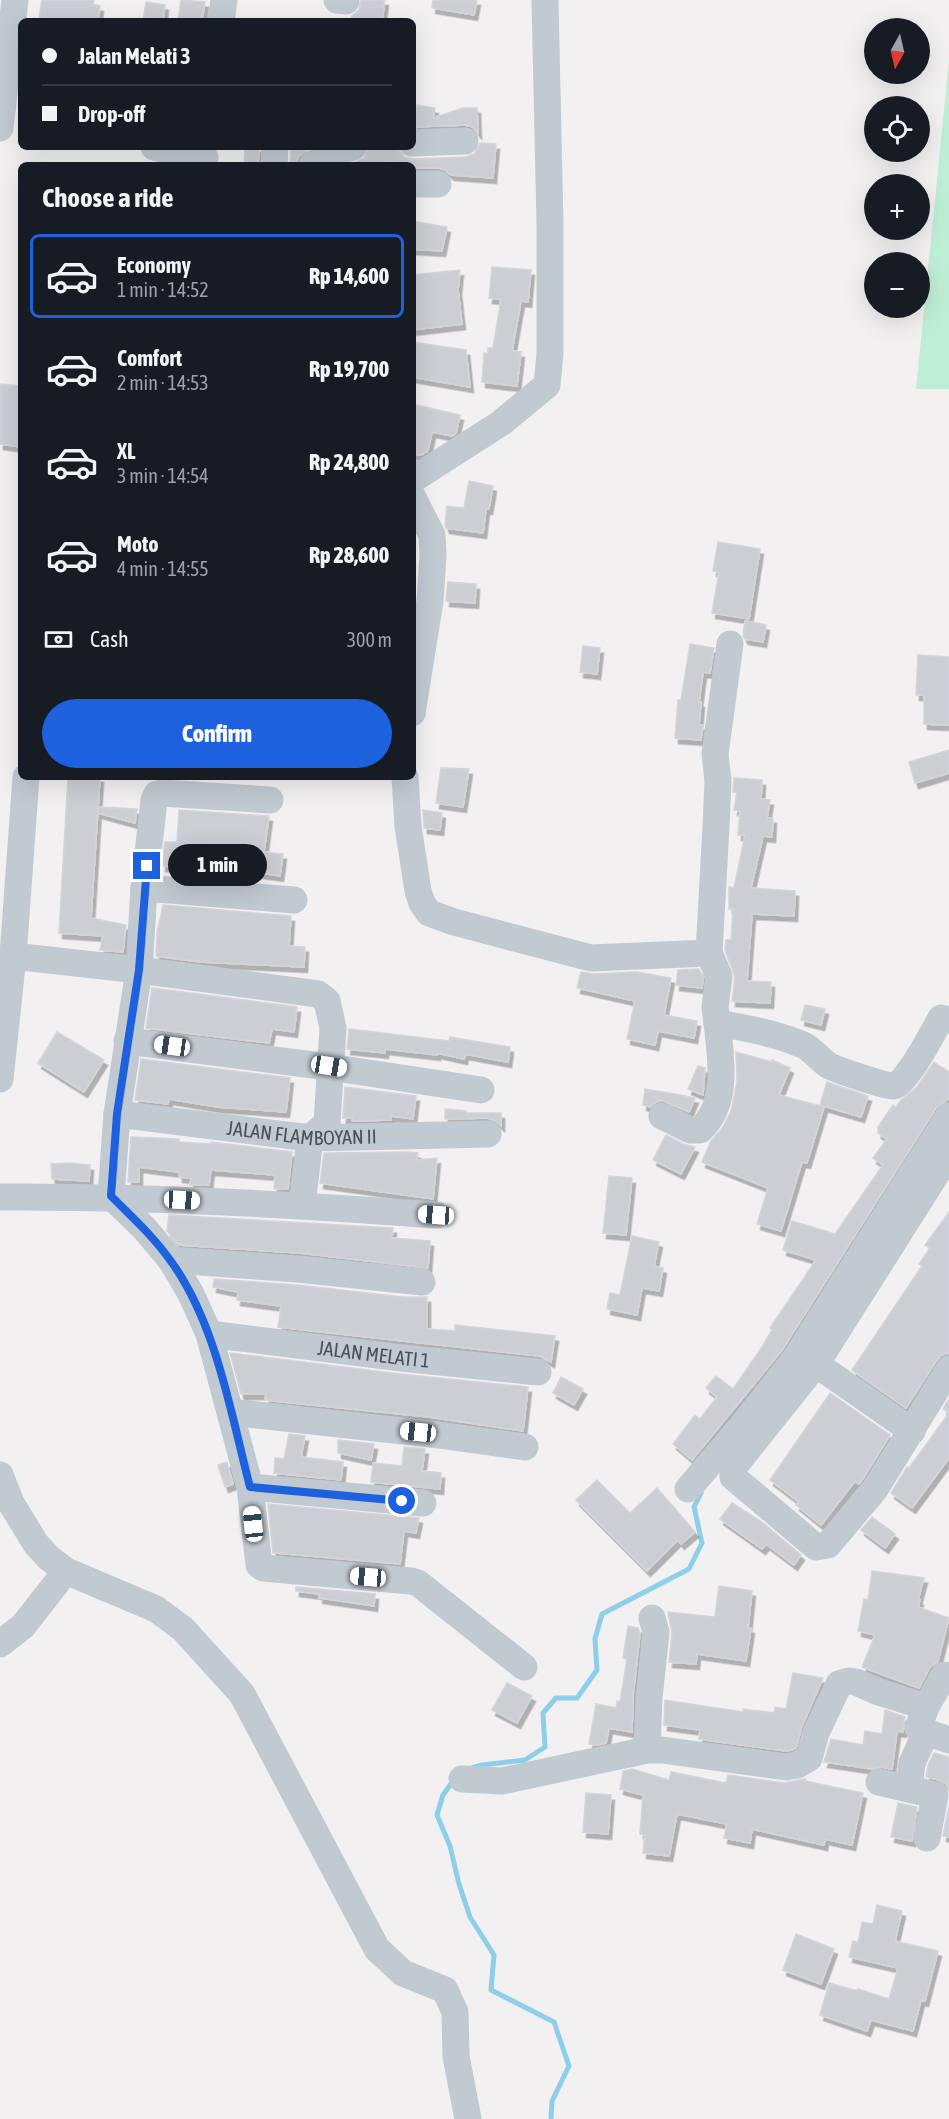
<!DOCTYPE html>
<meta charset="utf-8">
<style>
body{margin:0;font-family:"Asap Condensed",sans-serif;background:#20242c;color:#f1f3f6;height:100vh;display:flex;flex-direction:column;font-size:22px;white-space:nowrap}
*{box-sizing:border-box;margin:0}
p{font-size:20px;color:#9ea1a6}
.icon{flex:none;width:33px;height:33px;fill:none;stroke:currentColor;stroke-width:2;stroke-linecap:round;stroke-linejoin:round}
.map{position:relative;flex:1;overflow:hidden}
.details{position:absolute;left:18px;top:162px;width:398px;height:618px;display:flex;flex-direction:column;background:#171b24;border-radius:9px;box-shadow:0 6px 24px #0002}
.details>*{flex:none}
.top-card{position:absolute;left:18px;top:18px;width:398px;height:132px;border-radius:9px;box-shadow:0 6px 24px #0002;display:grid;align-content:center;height:132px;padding:0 24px;background:#171b24}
.needle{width:39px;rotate:188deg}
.controls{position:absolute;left:864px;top:18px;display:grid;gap:12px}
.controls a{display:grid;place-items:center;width:66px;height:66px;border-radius:50%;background:#171b24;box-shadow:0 6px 24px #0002;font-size:30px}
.end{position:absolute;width:27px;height:27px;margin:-14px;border:8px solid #1d61de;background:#fff;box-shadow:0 0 0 3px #fff}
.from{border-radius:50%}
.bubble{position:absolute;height:42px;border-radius:21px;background:#171b24;box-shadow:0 6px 24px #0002;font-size:20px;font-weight:800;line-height:42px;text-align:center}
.car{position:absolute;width:18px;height:36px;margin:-18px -9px;border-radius:8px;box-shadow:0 0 4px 2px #0007;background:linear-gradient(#fff 24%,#345 0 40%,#fff 0 76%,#345 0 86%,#fff 0)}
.top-card b{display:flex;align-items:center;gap:21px;height:57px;font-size:22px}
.top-card b+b{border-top:2px solid #363941}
.top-card i{width:15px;height:15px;background:#f1f3f6}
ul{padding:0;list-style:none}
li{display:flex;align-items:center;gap:18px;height:84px;margin:0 12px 9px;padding:0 12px;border:3px solid transparent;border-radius:9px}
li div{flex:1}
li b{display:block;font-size:22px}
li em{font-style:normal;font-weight:800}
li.current{border-color:#1d61de}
li>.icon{width:54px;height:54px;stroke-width:1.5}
h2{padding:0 24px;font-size:27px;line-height:72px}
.pay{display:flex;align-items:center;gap:15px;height:66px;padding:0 24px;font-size:22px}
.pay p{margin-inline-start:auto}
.primary-button{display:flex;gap:12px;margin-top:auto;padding:12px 24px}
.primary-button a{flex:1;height:69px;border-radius:36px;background:#1d61de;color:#fff;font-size:24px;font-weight:800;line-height:69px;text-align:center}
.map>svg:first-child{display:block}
.green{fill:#bfeed6}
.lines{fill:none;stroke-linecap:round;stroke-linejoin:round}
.stream{stroke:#8dcfea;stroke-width:5}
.building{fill:#cdced4;stroke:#d4d5db;stroke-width:1.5;filter:url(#shadow)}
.minor{stroke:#c1c9d1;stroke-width:27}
.route{stroke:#1d61de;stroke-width:8}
.labels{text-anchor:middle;stroke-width:4.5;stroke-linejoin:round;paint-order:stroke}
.street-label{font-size:20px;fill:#48515d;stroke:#fff}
</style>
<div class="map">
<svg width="949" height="2119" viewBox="0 0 949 2119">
<defs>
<filter id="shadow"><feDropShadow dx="3.5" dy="5.5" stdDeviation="0" flood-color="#0004"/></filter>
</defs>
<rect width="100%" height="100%" fill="#f2f0f0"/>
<polygon class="green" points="949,60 949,389 916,389"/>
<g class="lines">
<g class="stream">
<polyline points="472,1768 482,1765 525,1760 545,1747 543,1713 556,1698 577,1698 597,1670 595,1639 602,1614 689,1569 702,1543 694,1507 701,1493"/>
<polyline points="453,1781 443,1795 437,1815 450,1846 459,1884 470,1917 494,1955 491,1990 554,2022 569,2066 552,2101 551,2119"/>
</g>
</g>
<g class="building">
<polygon points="42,0 94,0 93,6 100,6 98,21 60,21 39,18"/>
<polygon points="181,0 205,2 202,21 178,20"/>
<polygon points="361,0 385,0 382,21 351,18 352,16 359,10"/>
<polygon points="433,0 477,0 474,15 432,8"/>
<polygon points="146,2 165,5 163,21 143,21"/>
<polygon points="417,105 435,108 433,118 463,108 477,108 478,133 473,127 465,125 413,127"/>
<polygon points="480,143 496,144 493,178 451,175 445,170 439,168 412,168 412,165 348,165 364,158 368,147 397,147 404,157 413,159 466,157 474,154"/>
<polygon points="245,147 259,147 258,165 244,165"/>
<polygon points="291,147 311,147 298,157 296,165 290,165"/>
<polygon points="412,221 447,227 442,251 412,249"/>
<polygon points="492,267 531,270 528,302 521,301 512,351 521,352 517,386 482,382 484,353 488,354 488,348 493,348 501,299 489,298"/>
<polygon points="460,270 458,290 462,324 412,330 412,275"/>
<polygon points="412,342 466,350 470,387 412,377"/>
<polygon points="0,384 21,386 21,447 0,444"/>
<polygon points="412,404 460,415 456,433 452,436 432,432 428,451 421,455 412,454"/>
<polygon points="469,481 493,486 489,509 486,509 483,533 446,528 445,525 447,506 464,508"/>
<polygon points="718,542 760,549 749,619 712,613 719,572 713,571"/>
<polygon points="448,582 476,584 475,603 446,601"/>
<polygon points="745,621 766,625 763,642 745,639 743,636"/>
<polygon points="690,644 714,648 710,673 703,672 699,702 701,702 699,725 703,725 701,740 675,738 678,700 681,700"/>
<polygon points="583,646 600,648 597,674 580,672"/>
<polygon points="918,655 949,657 949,725 924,724 924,695 916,695"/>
<polygon points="949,750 949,773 915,783 909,762"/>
<polygon points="441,768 469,769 463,807 436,803"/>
<polygon points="68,777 100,777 91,918 126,925 123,952 100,950 103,936 59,933"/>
<polygon points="734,778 762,780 761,799 770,800 767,818 773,818 772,837 763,836 751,888 795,891 794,916 752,914 747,981 771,982 770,1003 732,1001 735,977 725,950 726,940 731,940 733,909 729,909 729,887 734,888 745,835 738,835 740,811 734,810 737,792 733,792"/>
<polygon points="99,807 137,809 135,823 98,813"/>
<polygon points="179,810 269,816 264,852 283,854 280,876 245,871 244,874 224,873 181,867 162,866 165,842 177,842"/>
<polygon points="423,810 442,813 440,830 424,828"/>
<polygon points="163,905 291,916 289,946 305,947 304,967 201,962 156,956 157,933"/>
<polygon points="699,969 703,978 702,988 676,985 678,970"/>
<polygon points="581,972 592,974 637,972 671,978 664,1015 697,1021 694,1038 658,1031 655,1045 627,1039 635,1001 577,988"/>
<polygon points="152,988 297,1007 294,1032 272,1029 269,1043 146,1028"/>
<polygon points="805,1005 825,1009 821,1025 801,1020"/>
<polygon points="349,1029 449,1041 450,1037 510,1047 508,1062 465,1054 464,1059 437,1053 437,1055 385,1049 385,1053 347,1049"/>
<polygon points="57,1032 104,1060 84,1092 38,1063"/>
<polygon points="736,1052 772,1062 772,1060 790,1068 779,1095 824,1107 807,1163 802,1162 781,1231 757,1224 768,1188 702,1162 711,1141 723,1127 731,1111 737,1082"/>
<polygon points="141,1059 290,1078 286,1112 217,1107 169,1099 168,1104 135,1100"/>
<polygon points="934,1062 949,1072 949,1098 936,1108 782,1350 692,1460 673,1444 695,1415 700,1419 717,1397 706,1388 716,1376 733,1389 762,1347 772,1330 770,1328 816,1260 783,1250 792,1221 835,1234 883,1165 873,1158 887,1139 878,1133 878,1127 893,1105 896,1107 901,1100 917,1087"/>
<polygon points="698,1066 705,1068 703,1095 688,1089"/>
<polygon points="827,1082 868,1096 861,1117 820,1105"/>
<polygon points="345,1087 416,1096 413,1119 391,1116 391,1120 352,1121 353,1118 343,1118"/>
<polygon points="645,1089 669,1093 695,1098 689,1112 662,1100 654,1103 650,1107 643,1105"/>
<polygon points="445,1109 466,1111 466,1113 501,1113 501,1126 496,1121 488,1118 445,1119"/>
<polygon points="666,1135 683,1144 695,1147 681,1174 653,1160"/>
<polygon points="131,1137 179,1139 179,1142 211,1144 211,1142 292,1152 288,1189 274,1189 275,1175 211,1170 209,1185 190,1185 191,1178 179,1177 179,1172 139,1167 139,1182 128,1182"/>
<polygon points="409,1152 418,1153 417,1160 437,1158 433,1199 320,1183 324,1153"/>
<polygon points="68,1163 90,1165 89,1181 52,1179 51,1164"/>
<polygon points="609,1176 632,1178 626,1235 603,1233"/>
<polygon points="949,1212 949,1353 941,1355 936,1361 906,1408 852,1370 922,1266 919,1264 930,1248 925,1245"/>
<polygon points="169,1215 393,1228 392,1238 430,1241 428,1268 300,1253 179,1245 167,1231"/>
<polygon points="632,1236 659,1242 654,1266 663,1268 659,1291 642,1288 637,1315 607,1309 610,1293 620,1295"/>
<polygon points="214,1279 297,1285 403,1297 427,1297 427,1329 455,1331 455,1325 555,1336 551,1362 540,1356 278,1327 281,1306 237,1300 238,1292 213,1287"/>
<polygon points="230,1353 400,1374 528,1387 523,1431 429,1417 265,1400 266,1394 241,1394"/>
<polygon points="561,1377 583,1389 574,1405 553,1393"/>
<polygon points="830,1393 890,1435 862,1480 859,1484 855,1481 821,1525 796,1505 799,1502 770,1480"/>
<polygon points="949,1399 949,1458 912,1508 891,1493 907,1467 909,1468 949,1413 943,1409"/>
<polygon points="289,1434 305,1436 301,1457 343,1462 341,1480 274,1473 275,1458 284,1459"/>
<polygon points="338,1440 374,1444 371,1460 338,1453"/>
<polygon points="404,1447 425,1449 422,1471 441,1473 440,1489 371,1482 373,1463 402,1466"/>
<polygon points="227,1462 233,1484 225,1487 218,1465"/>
<polygon points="597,1480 630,1513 657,1488 695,1532 681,1544 678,1540 647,1571 576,1500"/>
<polygon points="732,1503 762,1522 801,1555 794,1565 766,1544 762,1549 720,1519"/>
<polygon points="268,1504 419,1518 416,1533 404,1531 400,1564 276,1553 273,1553"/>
<polygon points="872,1517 895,1534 885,1548 861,1530"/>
<polygon points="872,1571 924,1578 918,1600 920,1600 918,1607 949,1618 938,1661 930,1667 919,1688 862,1667 875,1635 858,1631 864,1599 868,1600"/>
<polygon points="719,1586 752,1591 748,1628 751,1628 746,1661 697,1654 696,1664 669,1662 672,1633 668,1612 715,1617"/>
<polygon points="296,1587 375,1594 374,1606 319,1598 320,1594 296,1591"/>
<polygon points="628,1626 638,1628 640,1633 633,1696 632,1732 609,1728 606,1743 597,1745 589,1744 596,1704 616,1708 617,1701 620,1702 627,1659 623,1658"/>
<polygon points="793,1673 823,1678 802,1726 796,1748 791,1750 786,1751 699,1739 700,1730 664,1725 665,1700 743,1712 743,1709 774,1713 775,1707 786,1709"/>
<polygon points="507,1683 532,1696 517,1723 492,1710"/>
<polygon points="885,1710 905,1717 903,1732 897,1731 892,1769 882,1767 872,1769 824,1762 831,1739 863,1745 865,1731 882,1734"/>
<polygon points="934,1753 949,1757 949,1788 945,1783 939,1780 926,1777 928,1765"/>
<polygon points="632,1769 669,1780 671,1772 726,1783 728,1775 784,1783 805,1779 805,1781 863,1793 852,1845 825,1839 824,1845 752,1829 750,1843 724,1838 727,1824 677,1814 669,1856 643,1853 645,1835 640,1834 643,1795 620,1789 623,1771"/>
<polygon points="586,1793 611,1795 608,1834 583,1832"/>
<polygon points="898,1803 917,1807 912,1841 891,1837"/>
<polygon points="949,1806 949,1837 943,1836"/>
<polygon points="877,1905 902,1911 895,1941 938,1951 925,2001 921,2000 913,2031 871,2020 867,2031 820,2015 829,1983 858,1991 858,1989 889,1999 898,1968 849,1957 853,1941 858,1943 862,1922 873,1924"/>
<polygon points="796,1934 834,1949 821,1984 783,1970"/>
</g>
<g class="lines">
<g class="minor">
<polyline points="337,0 346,1"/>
<polyline points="221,21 224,0"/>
<polyline points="0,128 15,0"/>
<polyline points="412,143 465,141"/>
<polyline points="154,147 205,158"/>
<polyline points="274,165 275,147"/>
<polyline points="312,165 329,154 353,147"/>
<polyline points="412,184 438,184"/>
<polyline points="412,480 501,423 547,385 550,353 550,225 545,0"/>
<polyline points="412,496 432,535 433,555 430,601 412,713"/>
<path d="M730,644L715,754L718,781L716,827L709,953L719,976L715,1007L717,1023C746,1028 775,1033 803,1045C812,1049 819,1059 828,1065C834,1069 887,1087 894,1086C906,1084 934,1031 941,1018L949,1020"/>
<polyline points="405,777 408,826 418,891 422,903 429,913 454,922 591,958 709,953"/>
<polyline points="144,888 294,900"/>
<polyline points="13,956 139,970 318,994 327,1001 333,1028 327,1123 310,1138 302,1205"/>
<polyline points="127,1041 329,1067 481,1090"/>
<polyline points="0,1079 13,956 26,777"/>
<path id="s1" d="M117,1114L310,1138L488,1134"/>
<path d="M662,1116L690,1130H700C729,1104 721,1058 717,1023"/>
<polyline points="949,1154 816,1364 733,1468 733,1477 816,1547 828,1545 875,1489 949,1369"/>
<polyline points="111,1196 144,1228 171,1260 191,1294 209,1334 250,1487 259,1565 263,1568 411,1581 418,1583 524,1667"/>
<polyline points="111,1196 117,1114 139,970 144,888 154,800 157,794 162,793 270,800"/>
<path d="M0,1197C146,1196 290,1204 436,1215"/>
<polyline points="171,1260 298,1269 422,1282"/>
<path id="s2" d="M209,1334L402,1358L538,1372"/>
<polyline points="816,1364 912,1431"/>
<polyline points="230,1412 439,1435 525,1447"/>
<polyline points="0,1475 11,1503 36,1544 49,1558 66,1571 156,1609 183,1629 242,1694 377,1949 403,1973 445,1990 455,2012 456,2056 468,2119"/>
<polyline points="250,1487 423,1503"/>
<polyline points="688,1489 742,1426 795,1359 949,1116"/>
<polyline points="0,1644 23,1626 66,1571"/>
<polyline points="926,1707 918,1728 926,1732 912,1763 909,1789 935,1795 927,1838"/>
<polyline points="926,1732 949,1740"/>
<polyline points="647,1750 649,1698 656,1632 652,1618"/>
<polyline points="462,1779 502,1781 647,1750 662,1750 786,1767 797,1765 809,1758 816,1733 839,1684 849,1681 856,1682 879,1692 926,1707 944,1675 949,1678"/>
<polyline points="879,1782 909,1789"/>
</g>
</g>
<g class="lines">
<path class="route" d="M147,866L139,970L117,1114L111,1196C132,1217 153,1236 170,1260C216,1322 231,1414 250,1487L402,1501"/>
</g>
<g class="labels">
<g class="street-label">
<text dy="7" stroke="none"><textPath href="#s1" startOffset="186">JALAN FLAMBOYAN II</textPath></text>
<text dy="7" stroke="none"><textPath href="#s2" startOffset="166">JALAN MELATI 1</textPath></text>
</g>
</g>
</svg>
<div class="controls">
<a><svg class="needle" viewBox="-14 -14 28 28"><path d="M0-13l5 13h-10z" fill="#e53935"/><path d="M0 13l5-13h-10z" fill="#9ea1a6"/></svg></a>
<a><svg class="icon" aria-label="locate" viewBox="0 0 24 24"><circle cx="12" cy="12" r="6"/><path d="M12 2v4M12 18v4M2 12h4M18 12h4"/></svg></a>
<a>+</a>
<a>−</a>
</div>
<i class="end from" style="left:402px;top:1501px"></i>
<i class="end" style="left:147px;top:866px"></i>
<div class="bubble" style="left:168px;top:844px;width:99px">1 min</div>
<i class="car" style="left:172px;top:1046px;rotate:278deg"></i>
<i class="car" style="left:329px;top:1066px;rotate:99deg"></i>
<i class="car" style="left:182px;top:1200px;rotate:93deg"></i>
<i class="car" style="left:436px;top:1215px;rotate:274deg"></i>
<i class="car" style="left:418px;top:1432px;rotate:276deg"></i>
<i class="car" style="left:253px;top:1524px;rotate:354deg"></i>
<i class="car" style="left:368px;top:1577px;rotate:275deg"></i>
<div class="top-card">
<b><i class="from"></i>Jalan Melati 3</b>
<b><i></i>Drop-off</b>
</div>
<section class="details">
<h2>Choose a ride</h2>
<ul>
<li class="current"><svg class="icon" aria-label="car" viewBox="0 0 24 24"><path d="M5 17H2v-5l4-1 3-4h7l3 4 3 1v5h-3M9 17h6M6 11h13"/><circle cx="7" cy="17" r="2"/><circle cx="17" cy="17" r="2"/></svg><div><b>Economy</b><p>1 min · 14:52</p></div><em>Rp 14,600</em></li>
<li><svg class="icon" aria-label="car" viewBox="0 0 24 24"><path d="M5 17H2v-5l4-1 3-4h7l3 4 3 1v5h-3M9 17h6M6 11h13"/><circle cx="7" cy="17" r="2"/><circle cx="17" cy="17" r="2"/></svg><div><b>Comfort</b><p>2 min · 14:53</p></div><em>Rp 19,700</em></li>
<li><svg class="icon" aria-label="car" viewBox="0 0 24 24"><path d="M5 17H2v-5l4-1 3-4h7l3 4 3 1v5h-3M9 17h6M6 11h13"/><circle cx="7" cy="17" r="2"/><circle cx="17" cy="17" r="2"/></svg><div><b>XL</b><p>3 min · 14:54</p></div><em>Rp 24,800</em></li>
<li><svg class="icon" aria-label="car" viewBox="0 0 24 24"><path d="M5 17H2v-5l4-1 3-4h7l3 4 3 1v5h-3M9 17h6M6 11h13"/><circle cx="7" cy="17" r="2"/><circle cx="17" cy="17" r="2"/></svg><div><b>Moto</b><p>4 min · 14:55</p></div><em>Rp 28,600</em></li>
</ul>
<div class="pay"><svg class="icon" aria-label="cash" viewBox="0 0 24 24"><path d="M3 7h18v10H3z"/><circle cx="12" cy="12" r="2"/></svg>Cash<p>300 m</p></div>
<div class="primary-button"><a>Confirm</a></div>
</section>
</div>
